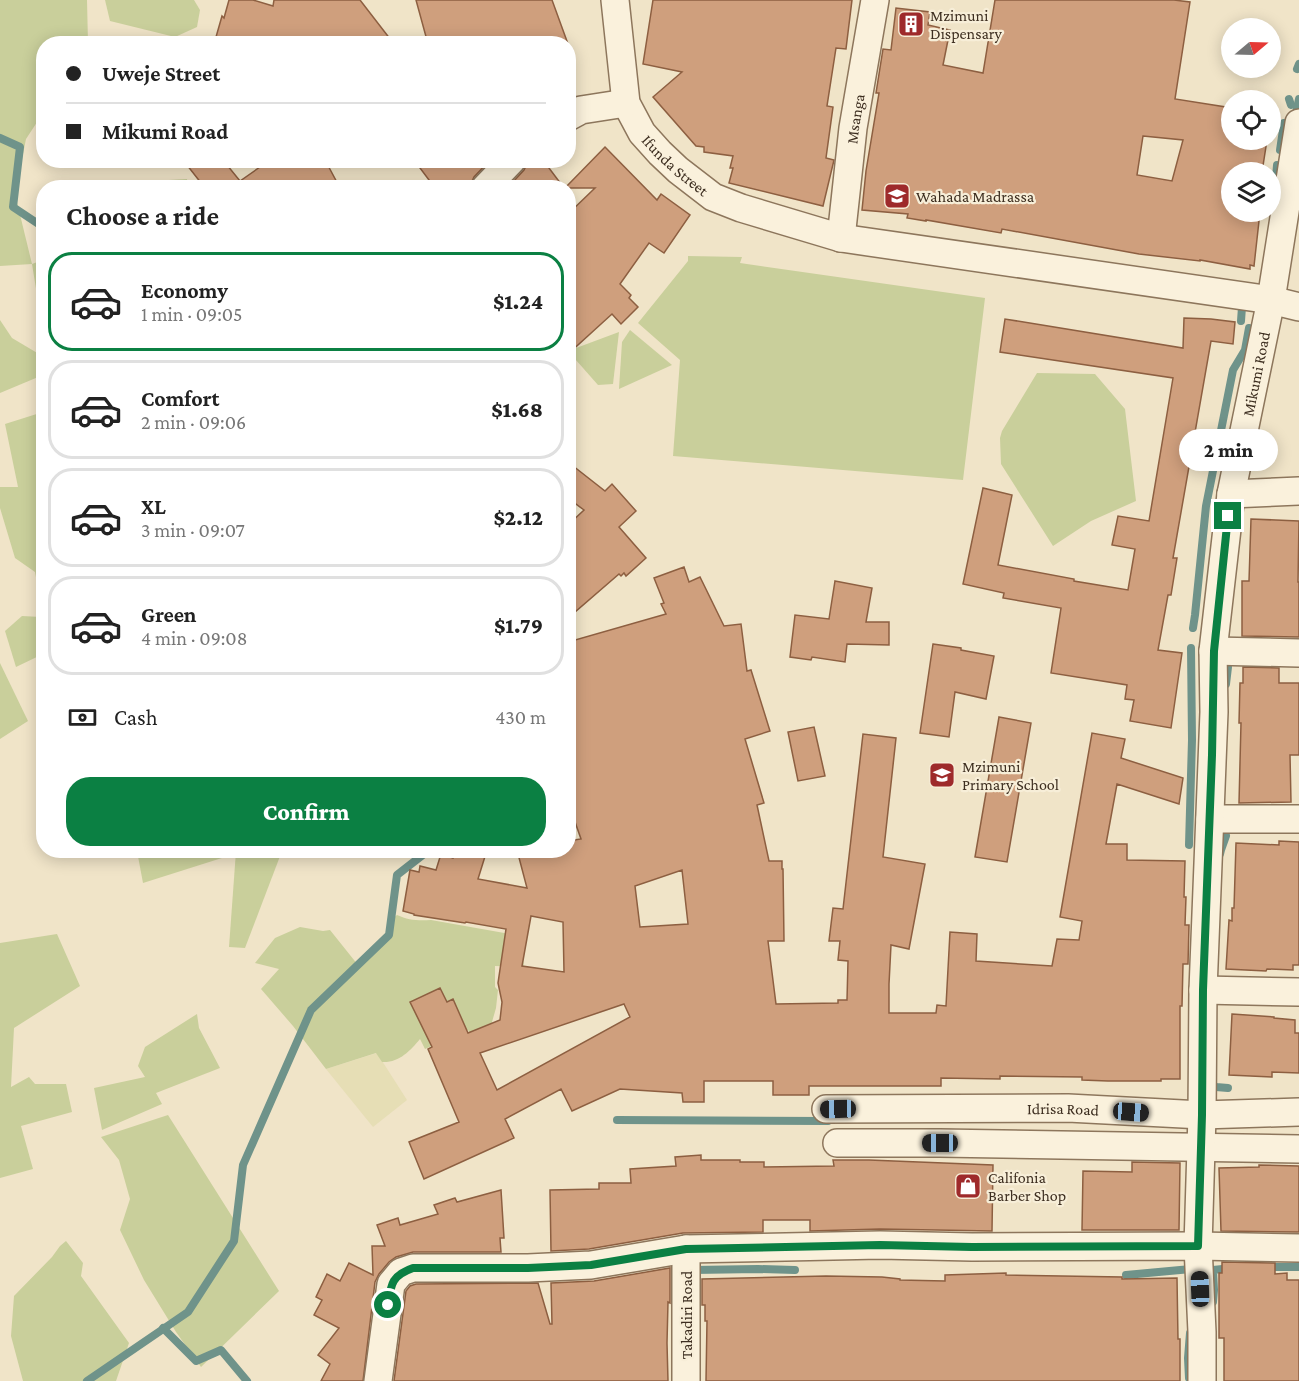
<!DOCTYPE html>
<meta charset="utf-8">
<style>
body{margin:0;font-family:"Crimson Pro",serif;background:#f6f6f6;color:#222;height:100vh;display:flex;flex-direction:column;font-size:22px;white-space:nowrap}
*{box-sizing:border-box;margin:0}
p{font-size:20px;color:#767676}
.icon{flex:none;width:33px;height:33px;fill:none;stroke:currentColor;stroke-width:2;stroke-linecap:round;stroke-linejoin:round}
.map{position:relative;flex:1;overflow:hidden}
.panel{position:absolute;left:36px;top:180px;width:540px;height:678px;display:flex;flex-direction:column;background:#fff;border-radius:24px;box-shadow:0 3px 15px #0003}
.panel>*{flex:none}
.guide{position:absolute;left:36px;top:36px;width:540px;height:132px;border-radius:24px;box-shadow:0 3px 15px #0003;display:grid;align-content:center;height:132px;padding:0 30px;background:#fff}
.needle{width:39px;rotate:71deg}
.buttons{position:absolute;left:1221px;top:18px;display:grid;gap:12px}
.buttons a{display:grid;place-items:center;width:60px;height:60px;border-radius:50%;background:#fff;box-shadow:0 3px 15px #0003;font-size:30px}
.end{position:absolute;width:27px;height:27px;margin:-14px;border:8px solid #0b8043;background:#fff;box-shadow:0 0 0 3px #fff}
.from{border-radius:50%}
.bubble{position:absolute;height:42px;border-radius:21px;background:#fff;box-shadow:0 3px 15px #0003;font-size:20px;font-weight:800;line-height:42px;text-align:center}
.car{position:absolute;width:18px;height:36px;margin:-18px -9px;border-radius:8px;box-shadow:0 0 4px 2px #0007;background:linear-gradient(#222 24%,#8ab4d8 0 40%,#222 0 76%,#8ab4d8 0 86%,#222 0)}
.guide b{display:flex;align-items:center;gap:21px;height:57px;font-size:22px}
.guide b+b{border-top:2px solid #e0e0e0}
.guide i{width:15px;height:15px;background:#222}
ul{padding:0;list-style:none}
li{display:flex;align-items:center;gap:18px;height:99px;margin:0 12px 9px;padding:0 18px;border:3px solid #e0e0e0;border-radius:24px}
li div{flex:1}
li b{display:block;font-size:22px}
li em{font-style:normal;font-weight:800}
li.on{border-color:#0b8043}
li>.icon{width:54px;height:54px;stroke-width:1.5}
h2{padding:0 30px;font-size:27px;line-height:72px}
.pay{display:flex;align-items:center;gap:15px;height:66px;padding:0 30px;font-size:22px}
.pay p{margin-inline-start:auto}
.action{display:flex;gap:12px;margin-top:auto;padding:12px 30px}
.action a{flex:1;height:69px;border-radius:24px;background:#0b8043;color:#fff;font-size:24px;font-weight:800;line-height:69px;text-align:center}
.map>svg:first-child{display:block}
.farmland{fill:#e6deb5}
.green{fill:#c9cf9b}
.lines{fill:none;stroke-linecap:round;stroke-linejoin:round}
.stream{stroke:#6f938a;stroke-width:8}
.building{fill:#cf9f7d;stroke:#8d5f41;stroke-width:1.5;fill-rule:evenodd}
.street-casing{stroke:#8d765c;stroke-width:30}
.street{stroke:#faf1dc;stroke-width:27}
.route{stroke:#0b8043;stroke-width:8}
.labels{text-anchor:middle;stroke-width:4.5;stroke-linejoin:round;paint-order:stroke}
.poi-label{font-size:16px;fill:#3d2e20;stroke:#f7eed8;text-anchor:start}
.street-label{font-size:16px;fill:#3d2e20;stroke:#f7eed8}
</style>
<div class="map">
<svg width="1299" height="1381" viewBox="0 0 1299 1381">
<rect width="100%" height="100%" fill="#f0e4c8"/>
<polygon class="farmland" points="377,1053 407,1100 373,1127 326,1069"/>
<g class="green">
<polygon points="0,0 87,0 88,43 44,44 43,113 26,139 15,194 32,264 40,261 43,277 43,322 39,307 32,264 0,266"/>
<polygon points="105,0 194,0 200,10 197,27 175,37 110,21"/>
<polygon points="187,179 188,187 111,187 114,183"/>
<polygon points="688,256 742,257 740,263 985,298 963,480 673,456 680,360 638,323 688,261"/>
<polygon points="0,320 12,338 44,357 43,375 0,393"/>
<polygon points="630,330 672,365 619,389 622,342"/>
<polygon points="619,332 613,384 598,385 568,351"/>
<polygon points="1037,373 1095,374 1125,409 1136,501 1091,521 1053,546 1001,464 1000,438 1002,431"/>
<polygon points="43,412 44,412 43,603 39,593 35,572 15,558 0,508 0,487 18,487 5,424"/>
<polygon points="22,616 41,617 43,621 43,654 16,667 5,631"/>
<polygon points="0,663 28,721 0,739"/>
<polygon points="137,851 224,851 225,857 143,883"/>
<polygon points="236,851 282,851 245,948 229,947"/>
<path d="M397,915C408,920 418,921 431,920L521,936L524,967L495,966V987L498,990L496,1008L490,1029L477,1044L468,1030L425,1049L420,1039C410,1051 399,1063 382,1062L376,1053L326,1069L293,1026L261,989L279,969L255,963L275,938L300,927L323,931L330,930L358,965L388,937L393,918Z"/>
<polygon points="57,934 80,986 14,1028 11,1087 29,1077 35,1084 66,1084 72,1112 21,1126 33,1169 0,1178 0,943"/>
<polygon points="197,1014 199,1028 220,1068 156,1093 162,1104 102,1130 94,1088 145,1077 138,1066 145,1047"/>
<polygon points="168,1115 279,1291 201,1367 176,1332 144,1280 120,1230 130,1199 119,1160 101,1137"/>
<polygon points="66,1241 83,1263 81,1276 129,1343 116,1381 23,1381 11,1336 14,1296 52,1257 60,1246"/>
</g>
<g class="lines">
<g class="stream">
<polyline points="1297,69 1299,64"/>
<polyline points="1289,99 1291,105"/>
<polyline points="1295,118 1299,99"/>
<polyline points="0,138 20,147 13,207 40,225 40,284 44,290"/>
<polyline points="1280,150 1284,123"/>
<polyline points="1275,191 1277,165"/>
<polyline points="1241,321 1242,307"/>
<polyline points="1193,628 1195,615 1206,506 1233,370 1245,350 1249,328"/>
<polyline points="1226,684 1228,667"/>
<polyline points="1189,845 1192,740 1191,648"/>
<polyline points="1220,854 1221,850 1226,836"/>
<polyline points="1209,1081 1209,1082 1216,1087 1228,1088"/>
<polyline points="617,1120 828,1121"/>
<polyline points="1265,1267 1299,1267"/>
<polyline points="693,1270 758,1269 795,1270"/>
<polyline points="1126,1275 1191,1269 1191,1274"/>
<polyline points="1213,1302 1214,1290 1213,1270 1232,1268"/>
<polyline points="163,1328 196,1361 221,1350 247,1381"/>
<polyline points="1189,1378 1188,1358 1190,1333"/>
<polyline points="87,1381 188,1312 234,1241 243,1165 311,1010 389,935 397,875 429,850"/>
</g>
</g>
<g class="building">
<polygon points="229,0 253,0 273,6 274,0 360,0 394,44 214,44 222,16 224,18"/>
<polygon points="416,0 552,0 568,44 428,44"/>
<polygon points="653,0 852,0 846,49 836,48 827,106 833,107 826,158 834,160 823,206 729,183 733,168 730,168 733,156 704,152 704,147 696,146 653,97 682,72 643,64"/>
<path d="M995,0H1174L1190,2L1175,99L1232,108V140H1267L1262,172H1232V212H1260L1254,266L1250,265V269L1200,260V261L1139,254L1002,229L1001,233L926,220V221L907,218L908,214L862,210L866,171L879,93H876L883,49L891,50L896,8L930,12L928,25L950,30L943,65L983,73ZM1143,136L1183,140L1172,181L1137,175Z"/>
<polygon points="605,147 657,200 661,194 690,215 664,253 649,243 620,284 631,295 629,298 638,307 621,324 612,314 568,354 568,214 595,188 565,188"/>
<polygon points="183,160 223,160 240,181 270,160 325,160 340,188 205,188"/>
<polygon points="414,160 490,160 474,177 469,188 435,188"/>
<polygon points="527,160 543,160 564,188 516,188 512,183 524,170 527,164"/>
<polygon points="1184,318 1211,319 1235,322 1233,344 1211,341 1173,558 1177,558 1171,595 1168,595 1158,650 1182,653 1171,728 1130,721 1134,700 1125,699 1127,685 1051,673 1061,608 1003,598 1004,593 963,584 983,488 1012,495 998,565 1074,579 1074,581 1128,590 1135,549 1112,545 1118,516 1149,521 1173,378 1000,352 1005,319 1183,348"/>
<polygon points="568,462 605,491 612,484 636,511 619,527 646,558 626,576 624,573 621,576 619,574 568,618 568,525 584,510 568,498"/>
<polygon points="1251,519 1299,521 1298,582 1299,582 1299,637 1242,636 1242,581 1249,581"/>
<path d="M684,567L689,582L700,577L724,626L741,624L747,671L751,670L770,731L745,739L764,803L757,805L769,861H782V869H783L784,941H768L776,1004L838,1003V1000H847L848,961L838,960L840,941H829L833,908L843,909L863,734L896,738L883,857L925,864L909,949L891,945L889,984V1013H936L937,1005L946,1006L950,932L977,934L976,961L1052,966L1057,939L1079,940L1082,921L1060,917L1092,733L1125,739L1121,758L1183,778L1179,804L1117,784L1106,844H1127V860L1185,861L1184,897H1186L1185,925H1189L1188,964H1183L1182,1006H1180V1079H1161V1081H1108L1082,1080V1077L1000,1076V1079L941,1078V1086H809V1095H773V1081H704V1102H683L682,1093L620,1089L572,1111L561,1089L505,1119L514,1138L424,1179L409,1142L459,1122L428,1049L432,1047L410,1002L440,988L447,1002L453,999L468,1033L500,1020L502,1002L498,983L506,929L466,922L465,923L414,915V914L403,911L410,870L419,872L420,866L436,870L441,854L453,858L456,850H487L478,879L527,888L517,850H568V841L581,839L568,802V705H571L568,694V642L666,614L661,604L664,603L654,578ZM682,870L688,924L640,927L635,886ZM531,916L563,922L564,972L522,966ZM624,1004L630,1017L497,1090L480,1053Z"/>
<polygon points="835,581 872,588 866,622 889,622 889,645 847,644 845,662 812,657 811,660 790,657 795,615 829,619"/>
<polygon points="933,644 961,648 961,650 994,656 986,699 955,692 949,737 920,733"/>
<polygon points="1243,667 1279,668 1279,683 1299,683 1299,755 1290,755 1291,802 1239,803 1241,723 1239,723 1240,683 1243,683"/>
<polygon points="999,717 1031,723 1007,862 975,857"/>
<polygon points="814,727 825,776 798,781 788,732"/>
<polygon points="1279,841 1299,842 1299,965 1293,965 1293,970 1267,969 1266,971 1226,969 1229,920 1232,921 1232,908 1234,908 1236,843 1279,845"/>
<polygon points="1232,1014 1274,1017 1274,1018 1295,1020 1295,1033 1299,1033 1299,1073 1272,1072 1272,1077 1229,1075"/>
<polygon points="701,1155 701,1160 740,1160 740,1162 764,1162 764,1167 834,1166 833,1160 869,1160 993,1165 992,1231 880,1229 810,1231 810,1220 763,1220 763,1232 683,1233 589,1249 551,1251 550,1190 599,1189 599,1183 631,1183 630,1169 676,1166 675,1157"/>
<polygon points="1132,1162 1180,1163 1179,1230 1082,1230 1083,1171 1132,1172"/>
<polygon points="1259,1165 1299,1166 1299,1232 1221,1231 1219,1168 1259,1167"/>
<polygon points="501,1190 504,1238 500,1238 501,1252 413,1252 396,1257 389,1262 379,1274 375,1282 363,1381 321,1381 330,1364 318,1355 339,1328 314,1315 322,1300 316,1297 327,1274 340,1281 349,1263 373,1275 372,1246 385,1246 377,1225 398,1218 400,1225 438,1214 434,1205 455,1198 457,1202"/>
<polygon points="1222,1262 1275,1263 1275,1274 1287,1273 1287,1280 1299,1280 1299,1381 1224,1381 1224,1338 1219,1338 1219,1273 1222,1273"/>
<polygon points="670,1268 670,1303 668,1302 667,1343 668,1381 394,1381 406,1291 410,1286 416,1284 538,1283 550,1324 552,1324 551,1283 594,1281"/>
<polygon points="1006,1273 1006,1275 1122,1277 1122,1279 1177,1278 1178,1339 1180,1339 1180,1381 706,1381 707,1321 705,1321 705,1305 702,1305 702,1279 826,1276 882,1277 900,1279 900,1280 945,1281 945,1275"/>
</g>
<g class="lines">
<defs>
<g id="street">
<path id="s1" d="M615,0L626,103L642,133L660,153L678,170L713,197L741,208L841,238L1271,300L1299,307"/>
<polyline points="568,117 581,110 626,103"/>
<polyline points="485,188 512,160"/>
<path id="s2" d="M841,238L853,128L875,0"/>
<polyline points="1231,494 1299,491"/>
<polyline points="1213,651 1299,653"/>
<polyline points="1210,819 1299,819"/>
<polyline points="1203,990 1299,992"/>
<path id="s3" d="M826,1109L1068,1108L1202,1115L1299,1112"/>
<polyline points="837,1143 940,1143 1299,1149"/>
<polyline points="686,1249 686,1381"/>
<polyline points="378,1381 391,1284 401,1272 413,1268 528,1268 591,1265 686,1249 880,1245 972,1247 1198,1246 1299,1248"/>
<path id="s4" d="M1202,1381V1332L1198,1246L1202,1115L1203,990L1214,712L1213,651L1231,494L1271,300L1299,123"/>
</g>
</defs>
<use href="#street" class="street-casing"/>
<use href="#street" class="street"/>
</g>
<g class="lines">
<path class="route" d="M388,1305C391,1284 391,1276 413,1268H528L591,1265L686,1249L880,1245L972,1247L1198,1246L1202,1115L1203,990L1212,755L1214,651L1228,516"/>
</g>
<defs>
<symbol id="building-square" viewBox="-11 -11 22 22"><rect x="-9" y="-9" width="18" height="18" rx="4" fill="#9e2a2b" stroke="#f7eed8"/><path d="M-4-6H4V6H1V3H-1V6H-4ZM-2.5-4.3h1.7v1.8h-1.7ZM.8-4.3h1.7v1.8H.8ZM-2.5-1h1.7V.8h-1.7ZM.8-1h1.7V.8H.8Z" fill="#fff"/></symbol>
<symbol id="school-square" viewBox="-11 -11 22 22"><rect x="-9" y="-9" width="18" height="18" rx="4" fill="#9e2a2b" stroke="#f7eed8"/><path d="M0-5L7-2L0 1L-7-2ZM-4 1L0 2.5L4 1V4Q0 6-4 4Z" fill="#fff"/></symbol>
<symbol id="shop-square" viewBox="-11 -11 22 22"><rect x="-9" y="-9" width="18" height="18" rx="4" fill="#9e2a2b" stroke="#f7eed8"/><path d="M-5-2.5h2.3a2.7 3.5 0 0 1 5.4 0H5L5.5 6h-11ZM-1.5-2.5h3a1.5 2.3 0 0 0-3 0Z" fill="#fff"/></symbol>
</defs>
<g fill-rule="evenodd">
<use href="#building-square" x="896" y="9" width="30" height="30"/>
<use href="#school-square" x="882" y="181" width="30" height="30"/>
<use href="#school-square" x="927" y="760" width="30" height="30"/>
<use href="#shop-square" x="953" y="1171" width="30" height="30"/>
</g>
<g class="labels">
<g class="poi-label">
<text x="930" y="21">Mzimuni<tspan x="930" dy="18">Dispensary</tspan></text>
<text x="916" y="202">Wahada Madrassa</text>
<text x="962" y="772">Mzimuni<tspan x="962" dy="18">Primary School</tspan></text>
<text x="988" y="1183">Califonia<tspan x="988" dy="18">Barber Shop</tspan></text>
</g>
<g class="street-label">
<text dy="6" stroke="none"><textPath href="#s2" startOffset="120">Msanga</textPath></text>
<text dy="6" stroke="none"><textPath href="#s1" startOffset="184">Ifunda Street</textPath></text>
<text dy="6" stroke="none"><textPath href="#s4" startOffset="1011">Mikumi Road</textPath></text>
<text dy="6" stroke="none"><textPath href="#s3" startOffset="237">Idrisa Road</textPath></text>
<text transform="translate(686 1315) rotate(-90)" y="6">Takadiri Road</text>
</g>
</g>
</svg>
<div class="buttons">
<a><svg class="needle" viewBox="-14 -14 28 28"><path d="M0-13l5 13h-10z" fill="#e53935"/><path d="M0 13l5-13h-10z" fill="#767676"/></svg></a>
<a><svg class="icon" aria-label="locate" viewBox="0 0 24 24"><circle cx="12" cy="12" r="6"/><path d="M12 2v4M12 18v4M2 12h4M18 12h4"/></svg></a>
<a><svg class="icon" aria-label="layers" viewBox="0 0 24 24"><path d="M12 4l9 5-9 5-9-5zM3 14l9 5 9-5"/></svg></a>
</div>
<i class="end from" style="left:388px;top:1305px"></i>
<i class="end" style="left:1228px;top:516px"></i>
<div class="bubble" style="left:1179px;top:429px;width:99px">2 min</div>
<i class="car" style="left:838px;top:1109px;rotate:269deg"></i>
<i class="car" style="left:1131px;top:1112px;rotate:94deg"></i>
<i class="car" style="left:940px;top:1143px;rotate:270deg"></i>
<i class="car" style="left:1200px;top:1289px;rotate:358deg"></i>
<div class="guide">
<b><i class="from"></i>Uweje Street</b>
<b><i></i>Mikumi Road</b>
</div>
<section class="panel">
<h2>Choose a ride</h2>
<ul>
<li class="on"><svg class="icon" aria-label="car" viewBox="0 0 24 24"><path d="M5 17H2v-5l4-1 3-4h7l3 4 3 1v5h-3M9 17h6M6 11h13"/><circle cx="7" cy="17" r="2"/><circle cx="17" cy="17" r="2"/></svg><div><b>Economy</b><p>1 min · 09:05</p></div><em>$1.24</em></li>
<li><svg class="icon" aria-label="car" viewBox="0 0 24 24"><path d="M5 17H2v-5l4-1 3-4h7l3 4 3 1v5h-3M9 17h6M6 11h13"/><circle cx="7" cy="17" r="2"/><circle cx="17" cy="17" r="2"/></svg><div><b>Comfort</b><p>2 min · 09:06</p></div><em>$1.68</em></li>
<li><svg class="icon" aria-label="car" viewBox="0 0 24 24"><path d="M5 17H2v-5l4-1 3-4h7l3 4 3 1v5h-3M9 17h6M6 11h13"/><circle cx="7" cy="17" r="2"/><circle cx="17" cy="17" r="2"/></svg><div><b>XL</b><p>3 min · 09:07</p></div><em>$2.12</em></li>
<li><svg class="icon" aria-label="car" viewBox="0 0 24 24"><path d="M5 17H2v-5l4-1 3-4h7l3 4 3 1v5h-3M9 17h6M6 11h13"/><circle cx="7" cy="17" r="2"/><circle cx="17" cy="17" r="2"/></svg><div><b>Green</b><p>4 min · 09:08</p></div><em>$1.79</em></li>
</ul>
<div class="pay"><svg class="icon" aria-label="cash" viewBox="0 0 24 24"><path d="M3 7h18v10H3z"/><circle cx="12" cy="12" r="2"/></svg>Cash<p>430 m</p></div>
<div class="action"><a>Confirm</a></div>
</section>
</div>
